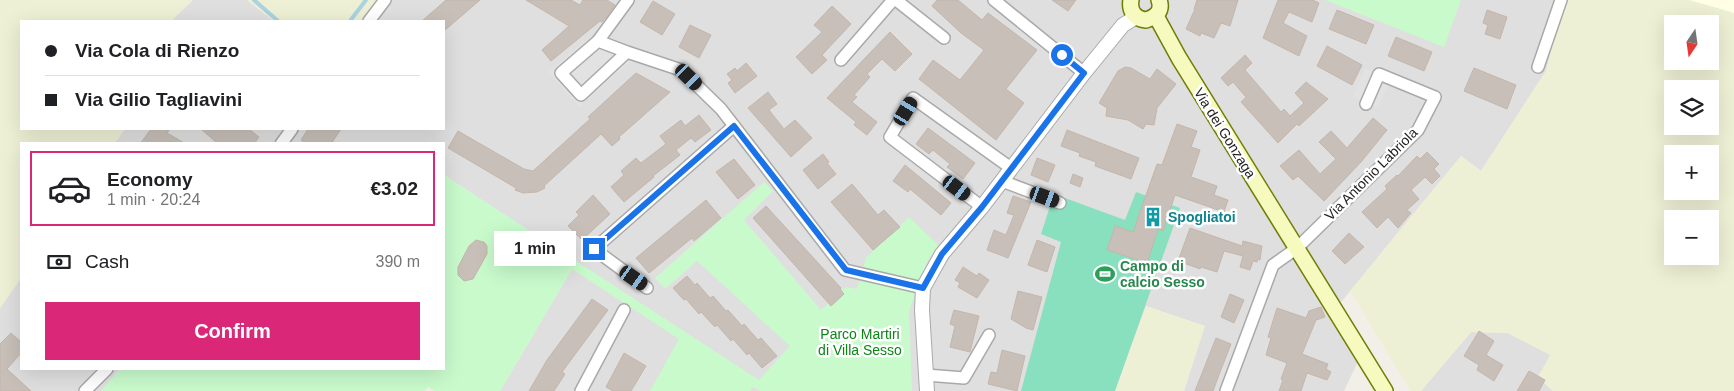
<!DOCTYPE html>
<meta charset="utf-8">
<style>
body{margin:0;font-family:Arial,sans-serif;background:#f2f2f2;color:#202124;height:100vh;display:flex;flex-direction:column;font-size:19px;white-space:nowrap}
*{box-sizing:border-box;margin:0}
p{font-size:16px;color:#757577}
.icon{flex:none;width:28px;height:28px;fill:none;stroke:currentColor;stroke-width:2;stroke-linecap:round;stroke-linejoin:round}
.map{position:relative;flex:1;overflow:hidden}
.drawer{position:absolute;left:20px;top:142px;width:425px;height:228px;display:flex;flex-direction:column;background:#fff;border-radius:0px;box-shadow:0 5px 20px #0002}
.drawer>*{flex:none}
.guide{position:absolute;left:20px;top:20px;width:425px;height:110px;border-radius:0px;box-shadow:0 5px 20px #0002;display:grid;align-content:center;height:110px;padding:0 25px;background:#fff}
.needle{width:32px;rotate:193deg}
.fabs{position:absolute;left:1664px;top:15px;display:grid;gap:10px}
.fabs a{display:grid;place-items:center;width:55px;height:55px;border-radius:0px;background:#fff;box-shadow:0 5px 20px #0002;font-size:25px}
.end{position:absolute;width:22px;height:22px;margin:-11px;border:6px solid #1a73e8;background:#fff;box-shadow:0 0 0 2px #fff}
.from{border-radius:50%}
.bubble{position:absolute;height:35px;border-radius:0px;background:#fff;box-shadow:0 5px 20px #0002;font-size:16px;font-weight:700;line-height:35px;text-align:center}
.car{position:absolute;width:15px;height:30px;margin:-15px -8px;border-radius:6px;box-shadow:0 0 4px 1px #0007;background:linear-gradient(#222 24%,#8ab4d8 0 40%,#222 0 76%,#8ab4d8 0 86%,#222 0)}
.guide b{display:flex;align-items:center;gap:18px;height:48px;font-size:19px}
.guide b+b{border-top:1px solid #e0e0e0}
.guide i{width:12px;height:12px;background:#202124}
ul{padding:9px 0 0;list-style:none}
li{display:flex;align-items:center;gap:15px;height:75px;margin:0 10px 8px;padding:0 15px;border:2px solid transparent;border-radius:0px}
li div{flex:1}
li b{display:block;font-size:19px}
li em{font-style:normal;font-weight:700}
li.on{border-color:#db2777}
li>.icon{width:45px;height:45px;stroke-width:1.5}
.pay{display:flex;align-items:center;gap:12px;height:55px;padding:0 25px;font-size:19px}
.pay p{margin-inline-start:auto}
.cta{display:flex;gap:10px;margin-top:auto;padding:10px 25px}
.cta a{flex:1;height:58px;border-radius:0px;background:#db2777;color:#fff;font-size:20px;font-weight:700;line-height:58px;text-align:center}
.map>svg:first-child{display:block}
.residential{fill:#e0dfdf}
.education{fill:#ffffe5}
.farmland{fill:#eef0d5;fill-rule:evenodd}
.park{fill:#c8facc}
.pitch{fill:#88e0be}
.parking{fill:#e2e2e2}
.lines{fill:none;stroke-linecap:round;stroke-linejoin:round}
.stream{stroke:#aad3df;stroke-width:4}
.building{fill:#c7bfb8;stroke:#c4b6ab}
.minor-casing{stroke:#a9a9a9;stroke-width:14}
.tertiary-casing{stroke:#a9a9a9;stroke-width:16}
.secondary-casing{stroke:#707d05;stroke-width:18}
.minor{stroke:#fff;stroke-width:11}
.tertiary{stroke:#fff;stroke-width:14}
.secondary{stroke:#f7fabf;stroke-width:15}
.route{stroke:#1a73e8;stroke-width:6}
.labels{text-anchor:middle;stroke-width:5;stroke-linejoin:round;paint-order:stroke}
.street-label{font-size:14px;fill:#222;stroke:#fff}
.culture-label{font-size:14px;font-weight:bold;fill:#0d838f;stroke:#fff;text-anchor:start}
.leisure-label{font-size:14px;font-weight:bold;fill:#27864d;stroke:#fff;text-anchor:start}
.park-label{font-size:14px;fill:#0c8416;stroke:#fff}
</style>
<div class="map">
<svg width="1734" height="391" viewBox="0 0 1734 391">
<rect width="100%" height="100%" fill="#f2efe9"/>
<g class="residential">
<polygon points="193,0 247,0 274,21 171,21"/>
<polygon points="392,0 1564,0 1546,71 1481,171 1461,156 1333,312 1360,357 1344,391 1184,391 1204,326 1146,306 1115,391 500,391 576,262 444,175 444,144 114,144 125,129 444,129 444,21 376,21"/>
<polygon points="21,278 21,369 120,369 102,391 0,391 0,308"/>
<polygon points="1471,332 1508,333 1551,355 1538,377 1553,391 1421,391"/>
</g>
<polygon class="education" points="1689,0 1734,0 1734,13"/>
<g class="farmland">
<polygon points="0,0 193,0 171,21 21,21 21,129 125,129 114,144 21,144 21,278 0,308"/>
<polygon points="247,0 392,0 376,21 274,21"/>
<path d="M1564,0H1689L1734,13V391H1553L1538,377L1550,355L1508,333L1471,332L1421,391H1410L1350,291L1461,156L1481,171L1546,71ZM1672,24H1710V61H1672ZM1672,89H1710V126H1672ZM1672,154H1710V191H1672ZM1672,219H1710V256H1672Z"/>
<polygon points="1146,306 1205,326 1184,391 1115,391"/>
</g>
<g class="park">
<polygon points="1325,0 1461,0 1444,47"/>
<polygon points="444,175 759,380 790,346 697,261 665,289 655,278 764,182 773,191 744,220 821,310 846,287 857,289 866,258 909,217 938,245 927,262 909,311 912,391 760,391 753,387 750,391 650,391 679,339 572,269 500,391 434,391 428,387 425,391 101,391 120,369 444,369"/>
</g>
<polygon class="pitch" points="1136,192 1180,208 1115,391 1021,391 1061,242 1041,234 1054,194 1125,220"/>
<g class="parking">
<polygon points="589,38 637,56 579,107 548,72"/>
<polygon points="1365,68 1391,79 1378,108 1353,97"/>
</g>
<g class="lines">
<g class="stream">
<polyline points="254,0 278,21"/>
<polyline points="350,21 366,0"/>
</g>
</g>
<g class="building">
<polygon points="446,0 480,0 444,31 444,21 422,21"/>
<polygon points="526,0 571,0 580,5 583,0 607,0 615,5 602,22 600,21 551,61 542,50 569,26"/>
<polygon points="937,0 958,0 982,20 988,13 1037,50 1006,89 1024,103 996,140 919,79 933,60 960,80 984,50 961,33 932,6"/>
<polygon points="1052,0 1076,0 1068,11"/>
<polygon points="1197,0 1238,0 1230,26 1221,23 1214,38 1201,33 1200,36 1186,29 1195,9 1194,9"/>
<polygon points="1278,0 1313,0 1319,3 1312,22 1289,12 1283,23 1307,36 1299,56 1263,38"/>
<polygon points="653,1 675,14 662,35 640,22"/>
<polygon points="832,6 851,24 822,55 827,60 812,74 796,57 822,32 814,25"/>
<polygon points="1337,10 1374,25 1366,44 1329,29"/>
<polygon points="1487,10 1507,17 1500,39 1485,34 1488,25 1483,23"/>
<polygon points="690,25 711,35 699,58 679,47"/>
<polygon points="890,32 912,54 895,71 882,59 867,74 870,77 854,95 857,97 852,102 877,122 867,135 854,125 856,122 827,98"/>
<polygon points="1396,37 1432,52 1424,71 1388,56"/>
<polygon points="1327,46 1362,65 1352,85 1317,66"/>
<polygon points="1245,55 1252,63 1245,70 1281,112 1284,109 1290,116 1304,103 1295,93 1306,82 1328,99 1299,126 1297,124 1278,143 1241,102 1246,97 1233,82 1228,86 1221,78"/>
<polygon points="746,63 757,76 735,93 728,83 732,80 727,74 735,68 737,71"/>
<polygon points="1125,67 1131,68 1150,79 1157,69 1176,84 1157,108 1154,125 1146,124 1143,129 1128,120 1106,116 1107,108 1099,103 1118,71"/>
<polygon points="1474,68 1516,85 1507,109 1464,91"/>
<polygon points="636,73 670,92 619,137 620,139 612,146 601,134 544,186 545,188 537,192 523,193 515,190 516,188 448,148 458,131 524,169 533,171 590,119 588,117"/>
<polygon points="768,92 777,104 769,110 784,129 795,120 812,138 791,157 748,108"/>
<polygon points="699,115 711,130 695,142 691,138 676,150 680,155 653,176 654,177 624,202 611,187 624,175 621,171 636,158 641,163 666,144 660,136 681,120 685,126"/>
<polygon points="1373,118 1387,130 1361,162 1324,201 1298,176 1293,180 1280,166 1299,150 1320,174 1321,173 1336,159 1319,142 1331,131 1347,148"/>
<polygon points="1177,124 1197,131 1191,147 1200,150 1191,177 1217,186 1214,195 1228,200 1224,212 1175,195 1163,231 1158,229 1147,263 1107,250 1115,226 1133,232 1157,164 1162,165"/>
<polygon points="928,128 975,163 963,179 947,167 950,164 933,150 929,154 916,144"/>
<polygon points="151,129 170,129 167,133 186,144 140,144"/>
<polygon points="201,129 249,129 259,137 254,144 218,144"/>
<polygon points="308,129 341,129 331,144 307,144 301,140"/>
<polygon points="1067,130 1139,158 1131,179 1095,166 1096,162 1079,156 1080,153 1061,146"/>
<polygon points="1427,152 1439,164 1434,169 1440,176 1432,184 1425,177 1411,190 1419,199 1407,210 1411,213 1398,228 1388,217 1377,228 1362,212 1387,189 1385,186 1397,175 1398,176 1417,156 1420,159"/>
<polygon points="823,154 829,162 827,163 836,174 818,189 803,170"/>
<polygon points="1037,158 1055,165 1048,182 1031,175"/>
<polygon points="734,159 755,185 738,199 716,172"/>
<polygon points="905,165 951,203 941,215 910,189 908,192 893,181"/>
<polygon points="1073,174 1083,178 1080,187 1070,183"/>
<polygon points="852,184 878,215 884,210 900,227 873,250 831,202"/>
<polygon points="593,195 610,214 582,240 568,226 579,215 576,212"/>
<polygon points="1013,196 1031,202 1008,258 987,250 994,230 1006,235 1014,215 1007,213"/>
<polygon points="706,200 721,218 694,241 692,238 649,273 636,258"/>
<polygon points="766,206 841,288 840,289 844,294 831,306 753,218"/>
<polygon points="1190,228 1242,246 1243,241 1262,246 1260,260 1258,259 1257,262 1253,261 1250,270 1240,267 1243,256 1224,251 1217,272 1201,267 1200,269 1178,261"/>
<polygon points="1349,233 1364,247 1345,264 1332,251"/>
<polygon points="476,240 484,242 487,246 487,254 473,279 464,281 458,275 458,267 469,246"/>
<polygon points="1037,240 1055,247 1047,272 1028,265"/>
<polygon points="963,267 977,276 979,273 989,280 977,298 958,287 960,283 955,280"/>
<polygon points="687,276 695,285 697,283 710,298 713,296 726,311 728,310 742,326 744,324 758,340 761,338 777,356 762,368 749,353 747,355 733,339 731,341 717,325 715,327 701,312 699,314 686,299 684,300 673,288"/>
<polygon points="1018,291 1042,297 1033,330 1026,328 1011,319"/>
<polygon points="1230,294 1244,300 1234,323 1221,317"/>
<polygon points="592,299 608,310 562,372 565,374 554,391 529,391 547,360"/>
<polygon points="1321,307 1325,317 1316,320 1302,354 1328,364 1326,369 1331,372 1327,380 1307,373 1301,391 1279,391 1283,380 1281,379 1287,363 1266,355 1271,338 1268,337 1277,308 1306,318 1309,311"/>
<polygon points="954,310 979,316 970,352 950,347 955,326 950,324"/>
<polygon points="1479,331 1494,341 1486,355 1503,365 1494,381 1477,370 1479,365 1464,356"/>
<polygon points="11,333 21,342 21,353 7,369 31,391 0,391 0,344"/>
<polygon points="1216,338 1231,344 1220,372 1213,391 1195,391"/>
<polygon points="1002,350 1025,356 1017,391 988,384 991,372 997,373"/>
<polygon points="624,353 646,366 631,391 613,391 606,387"/>
<polygon points="1529,371 1545,380 1539,391 1517,391"/>
</g>
<g class="lines">
<defs>
<g id="minor">
<polyline points="896,0 944,38"/>
<polyline points="994,0 1084,73"/>
<polyline points="369,21 385,0"/>
<polyline points="598,41 628,0"/>
<polyline points="627,52 581,95 561,73 598,41 627,52 681,70 721,109 845,270 923,288"/>
<polyline points="841,60 893,0"/>
<polyline points="1538,67 1561,0"/>
<polyline points="281,144 292,129"/>
<polyline points="1002,181 1060,203"/>
<polyline points="982,207 890,137 913,98 1011,168"/>
<polyline points="647,288 594,249 734,126"/>
<polyline points="926,375 964,378 989,335"/>
<polyline points="85,391 107,369"/>
<polyline points="581,391 624,310"/>
<polyline points="1226,391 1273,265 1297,248 1418,130 1435,97 1379,74 1366,104"/>
</g>
<polyline id="tertiary" points="927,391 922,310 923,288 942,254 982,207 1084,73 1123,25 1136,17"/>
<g id="secondary">
<path d="M1131,0C1129,11 1135,19 1146,20C1156,17 1163,11 1159,0"/>
<polyline points="1156,16 1179,58 1385,391"/>
</g>
</defs>
<use href="#minor" class="minor-casing"/>
<use href="#tertiary" class="tertiary-casing"/>
<use href="#secondary" class="secondary-casing"/>
<use href="#minor" class="minor"/>
<use href="#tertiary" class="tertiary"/>
<use href="#secondary" class="secondary"/>
</g>
<g class="lines">
<polyline class="route" points="594,249 734,126 846,270 923,288 942,254 982,207 1084,73 1062,55"/>
</g>
<defs>
<symbol id="building-bare" viewBox="-9 -9 18 18"><path d="M-4-6H4V6H1V3H-1V6H-4ZM-2.5-4.3h1.7v1.8h-1.7ZM.8-4.3h1.7v1.8H.8ZM-2.5-1h1.7V.8h-1.7ZM.8-1h1.7V.8H.8Z" fill="#0f9aa8" stroke="#fff" stroke-width="2.5" paint-order="stroke"/></symbol>
<symbol id="stadium-bare" viewBox="-9 -9 18 18"><path d="M0-5a6.5 5 0 1 0 0 10a6.5 5 0 1 0 0-10ZM-3.5-1.8h7v3.6h-7Z" fill="#2e9e5b" stroke="#fff" stroke-width="2.5" paint-order="stroke"/></symbol>
</defs>
<g fill-rule="evenodd">
<use href="#building-bare" x="1139" y="203" width="28" height="28"/>
<use href="#stadium-bare" x="1091" y="260" width="28" height="28"/>
</g>
<g class="labels">
<g class="street-label">
<text transform="translate(1225 133) rotate(58)" y="5">Via dei Gonzaga</text>
<text transform="translate(1371 174) rotate(-45)" y="5">Via Antonio Labriola</text>
</g>
<g class="culture-label">
<text x="1168" y="222">Spogliatoi</text>
</g>
<g class="leisure-label">
<text x="1120" y="271">Campo di<tspan x="1120" dy="16">calcio Sesso</tspan></text>
</g>
<g class="park-label">
<text x="860" y="339">Parco Martiri<tspan x="860" dy="16">di Villa Sesso</tspan></text>
</g>
</g>
</svg>
<div class="fabs">
<a><svg class="needle" viewBox="-14 -14 28 28"><path d="M0-13l5 13h-10z" fill="#e53935"/><path d="M0 13l5-13h-10z" fill="#757577"/></svg></a>
<a><svg class="icon" aria-label="layers" viewBox="0 0 24 24"><path d="M12 4l9 5-9 5-9-5zM3 14l9 5 9-5"/></svg></a>
<a>+</a>
<a>−</a>
</div>
<i class="end from" style="left:1062px;top:55px"></i>
<i class="end" style="left:594px;top:249px"></i>
<div class="bubble" style="left:494px;top:231px;width:82px">1 min</div>
<i class="car" style="left:689px;top:77px;rotate:134deg"></i>
<i class="car" style="left:906px;top:111px;rotate:31deg"></i>
<i class="car" style="left:957px;top:188px;rotate:127deg"></i>
<i class="car" style="left:1045px;top:197px;rotate:110deg"></i>
<i class="car" style="left:634px;top:278px;rotate:125deg"></i>
<div class="guide">
<b><i class="from"></i>Via Cola di Rienzo</b>
<b><i></i>Via Gilio Tagliavini</b>
</div>
<section class="drawer">
<ul>
<li class="on"><svg class="icon" aria-label="car" viewBox="0 0 24 24"><path d="M5 17H2v-5l4-1 3-4h7l3 4 3 1v5h-3M9 17h6M6 11h13"/><circle cx="7" cy="17" r="2"/><circle cx="17" cy="17" r="2"/></svg><div><b>Economy</b><p>1 min · 20:24</p></div><em>€3.02</em></li>
</ul>
<div class="pay"><svg class="icon" aria-label="cash" viewBox="0 0 24 24"><path d="M3 7h18v10H3z"/><circle cx="12" cy="12" r="2"/></svg>Cash<p>390 m</p></div>
<div class="cta"><a>Confirm</a></div>
</section>
</div>
